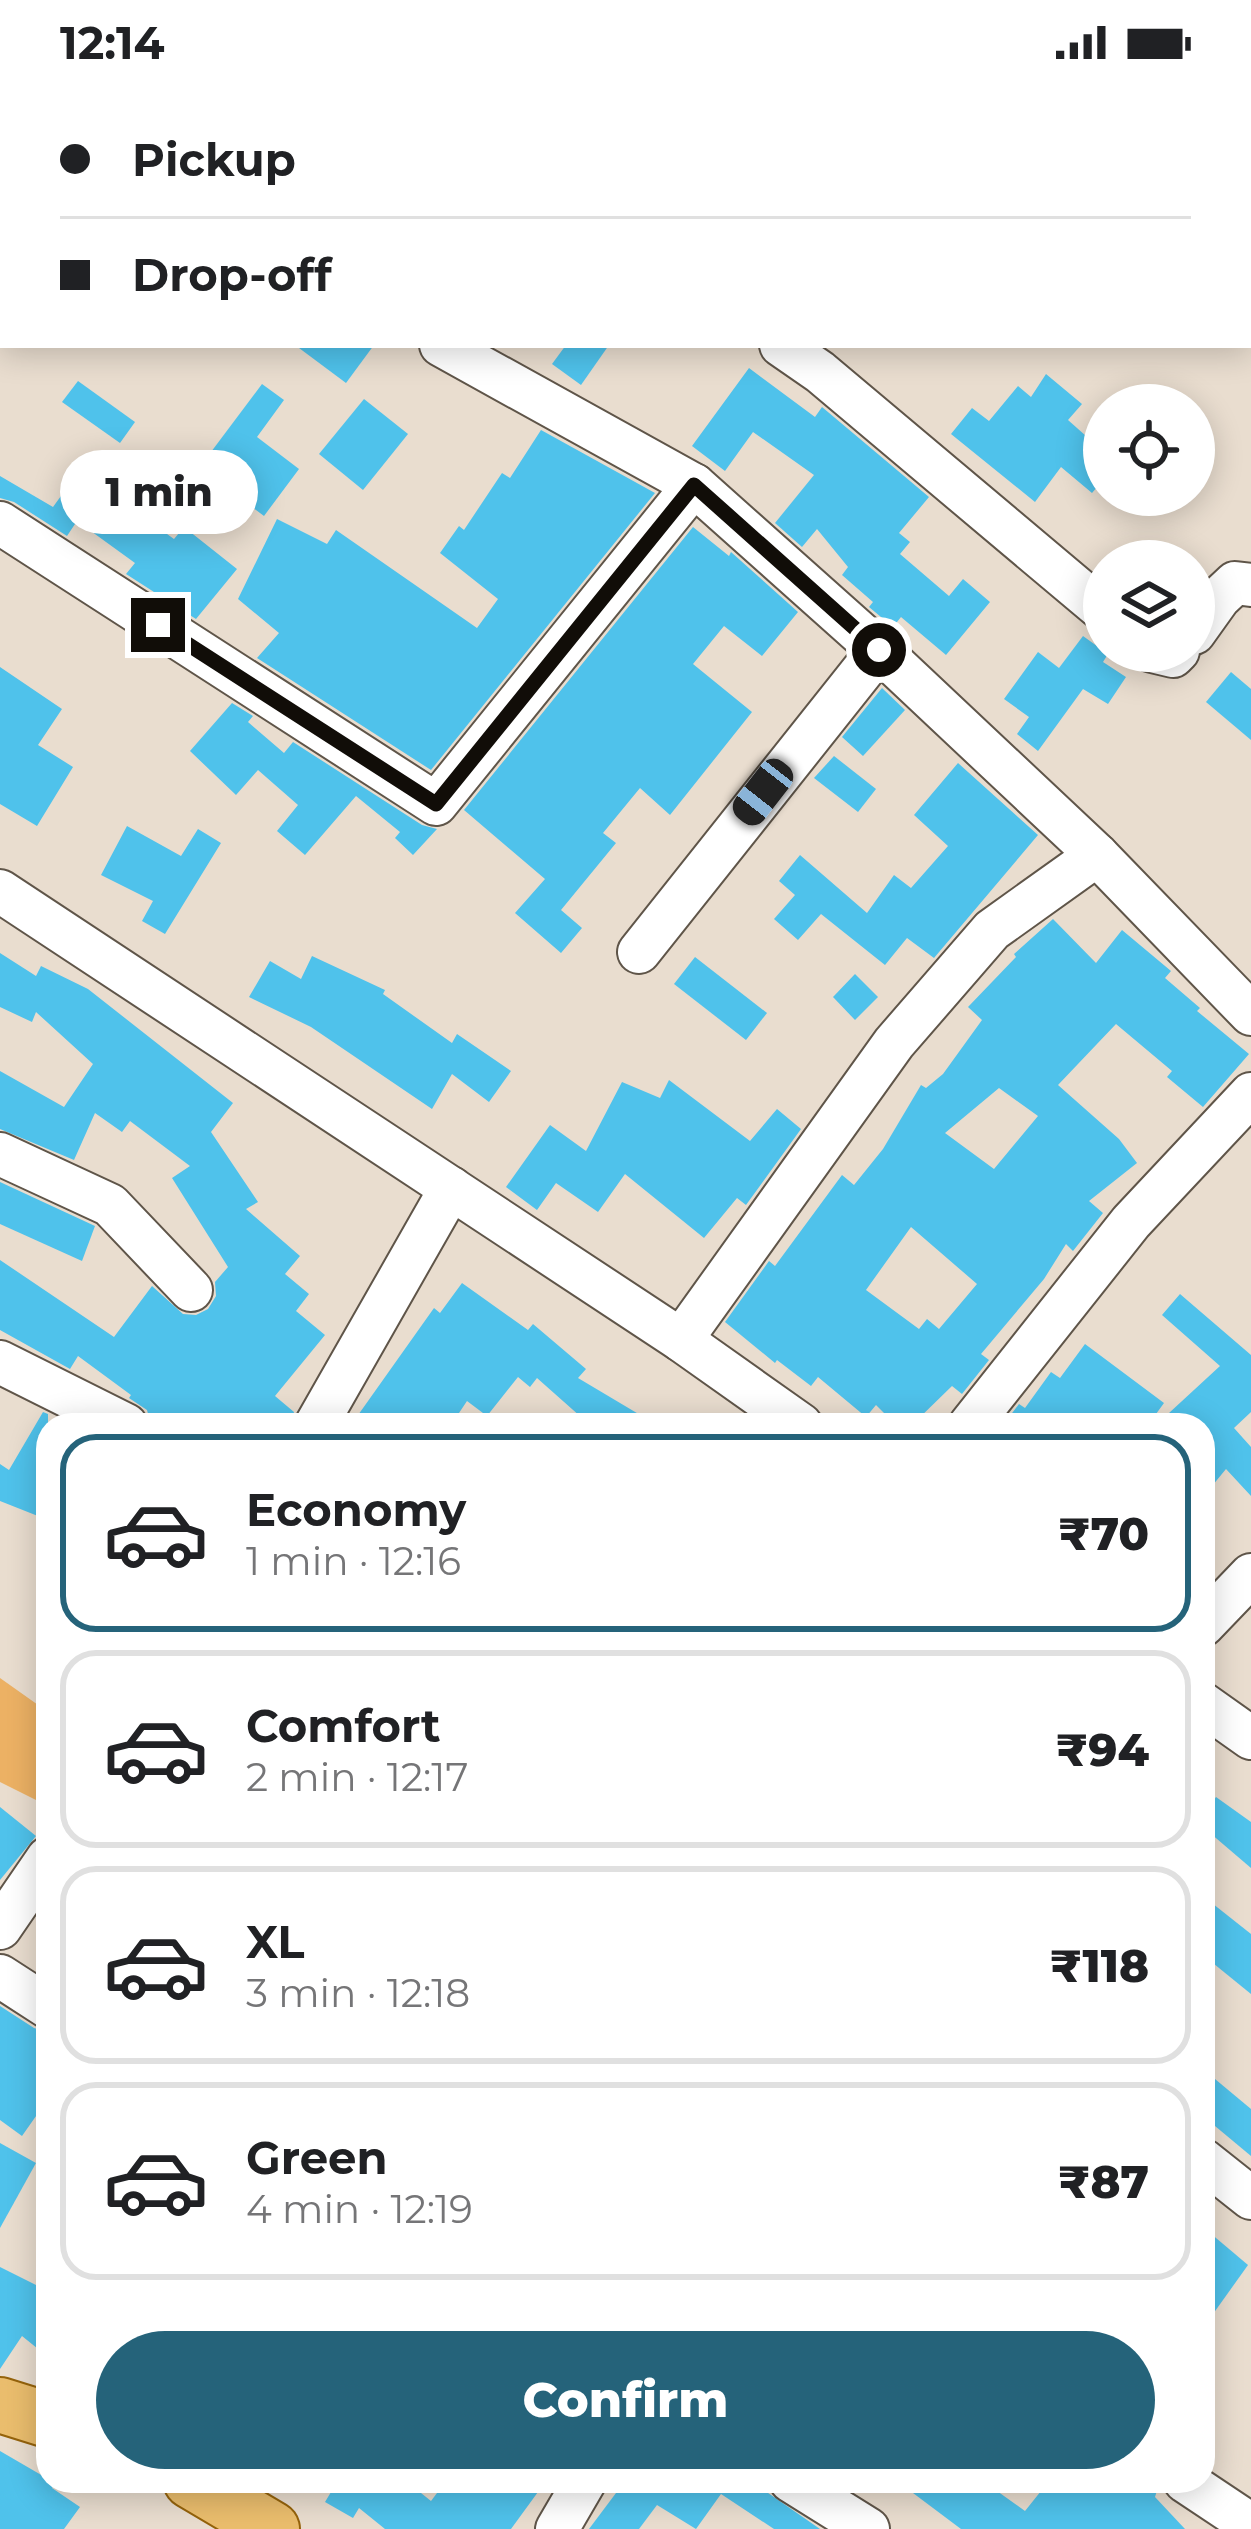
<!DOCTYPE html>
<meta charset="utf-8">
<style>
body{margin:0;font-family:Montserrat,sans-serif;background:#f6f6f6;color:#202124;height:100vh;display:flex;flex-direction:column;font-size:45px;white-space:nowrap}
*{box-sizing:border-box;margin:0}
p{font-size:39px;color:#757577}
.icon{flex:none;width:66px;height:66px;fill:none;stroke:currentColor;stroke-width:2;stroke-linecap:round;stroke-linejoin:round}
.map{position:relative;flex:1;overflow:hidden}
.side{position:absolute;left:36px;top:1329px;width:1179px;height:1080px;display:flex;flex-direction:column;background:#fff;border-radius:36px;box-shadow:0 6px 30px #0003}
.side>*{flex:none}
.banner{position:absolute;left:0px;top:0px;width:1251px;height:264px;box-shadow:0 6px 30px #0003;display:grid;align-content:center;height:264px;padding:0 60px;background:#fff}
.fabs{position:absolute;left:1083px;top:300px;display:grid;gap:24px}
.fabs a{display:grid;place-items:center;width:132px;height:132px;border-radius:50%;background:#fff;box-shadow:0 6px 30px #0003;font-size:60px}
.end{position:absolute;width:54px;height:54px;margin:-27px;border:15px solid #110d08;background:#fff;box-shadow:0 0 0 6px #fff}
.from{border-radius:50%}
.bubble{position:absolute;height:84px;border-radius:42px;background:#fff;box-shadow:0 6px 30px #0003;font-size:39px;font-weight:800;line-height:84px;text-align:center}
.car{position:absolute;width:36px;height:72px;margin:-36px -18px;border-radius:15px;box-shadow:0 0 9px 3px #0007;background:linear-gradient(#222 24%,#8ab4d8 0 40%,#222 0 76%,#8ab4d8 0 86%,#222 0)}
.banner b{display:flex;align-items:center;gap:42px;height:114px;font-size:45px}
.banner b+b{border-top:3px solid #e0e0e0}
.banner i{width:30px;height:30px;background:#202124}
ul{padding:21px 0 0;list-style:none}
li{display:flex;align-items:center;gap:36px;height:198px;margin:0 24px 18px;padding:0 36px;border:6px solid #e0e0e0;border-radius:36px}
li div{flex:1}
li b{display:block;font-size:45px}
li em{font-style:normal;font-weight:800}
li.current{border-color:#25637a}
li>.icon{width:108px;height:108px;stroke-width:1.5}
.primary-button{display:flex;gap:24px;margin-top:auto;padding:24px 60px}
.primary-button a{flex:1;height:138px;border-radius:72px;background:#25637a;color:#fff;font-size:48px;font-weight:800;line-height:138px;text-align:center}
.status{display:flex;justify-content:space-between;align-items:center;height:84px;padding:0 60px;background:#fff;direction:ltr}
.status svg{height:33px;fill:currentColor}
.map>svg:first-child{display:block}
.green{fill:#ecb164}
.building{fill:#4fc2eb;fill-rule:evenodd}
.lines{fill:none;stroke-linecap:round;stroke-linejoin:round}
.minor-casing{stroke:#5f5549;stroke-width:46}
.major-casing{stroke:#95630b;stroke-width:58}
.minor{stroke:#fff;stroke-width:42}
.major{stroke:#eabd6d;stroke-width:54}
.route{stroke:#110d08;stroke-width:15}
</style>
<div class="status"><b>12:14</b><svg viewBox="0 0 49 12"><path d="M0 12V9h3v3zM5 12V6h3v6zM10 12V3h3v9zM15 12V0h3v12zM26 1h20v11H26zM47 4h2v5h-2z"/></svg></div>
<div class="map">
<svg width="1251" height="2445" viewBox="0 0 1251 2445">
<rect width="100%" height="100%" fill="#e9ddcf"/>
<polygon class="green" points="0,1594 48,1628 48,1722 0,1698"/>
<g class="building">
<polygon points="295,261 374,261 346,299"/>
<polygon points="566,261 609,261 581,301 552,280"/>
<polygon points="749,284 815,333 822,323 929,413 899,449 910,458 900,470 949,512 963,495 990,518 946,571 901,533 893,543 869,523 873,518 842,491 848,483 817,445 802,463 775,439 814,391 753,348 725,387 692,362"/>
<polygon points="1046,290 1082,320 1068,336 1104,368 1104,395 1092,409 1061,383 1035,418 951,350 972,324 989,337 1018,302 1031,313"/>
<polygon points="78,297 135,338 120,359 62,318"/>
<polygon points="262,300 284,316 257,353 299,385 264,432 199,384"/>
<polygon points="364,315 408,350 363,406 319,370"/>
<polygon points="541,346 655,409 431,686 257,574 279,549 238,515 277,435 327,460 336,446 477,544 498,515 440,469 459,442 464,446 502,389 510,394"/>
<polygon points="79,387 174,455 184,443 237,485 196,535 126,490 135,479 77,437 67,452 14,418 0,414 0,392 53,423"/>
<polygon points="693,443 729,472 731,468 798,528 762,572 724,542 693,580 752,628 670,731 640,704 603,749 616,759 561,826 582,844 561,869 515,829 545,795 464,726"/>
<polygon points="1083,552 1108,570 1103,578 1126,593 1108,620 1083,605 1038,667 1017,650 1029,633 1004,615 1038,568 1059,584"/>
<polygon points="0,583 62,625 38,661 73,683 37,742 0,720"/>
<polygon points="1231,588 1251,605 1251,656 1206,618"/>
<polygon points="882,604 905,626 863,672 842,653"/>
<polygon points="232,619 253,632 248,638 284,669 293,658 422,741 437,745 413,771 395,754 400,748 356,712 305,771 277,747 298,721 258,686 236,711 190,667"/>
<polygon points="834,672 876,705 858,728 814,694"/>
<polygon points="958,679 1038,751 934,874 907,854 885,881 821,830 798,856 774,835 795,811 779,797 800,771 867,829 894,791 911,804 948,762 914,731"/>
<polygon points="127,742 181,772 198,745 221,759 165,850 142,837 153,817 101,791"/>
<path d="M1053,835L1096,879L1122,846L1171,887L1165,894L1200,924L1197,927L1249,970L1203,1023L1167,993L1172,987L1116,940L1058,1001L1119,1055L1137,1079L1089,1117L1103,1129L1073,1167L1066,1160L1044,1195L981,1270L989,1276L962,1310L952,1302L912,1341H896L876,1321L866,1333L818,1293L811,1302L777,1276L775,1279L725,1238L769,1177L775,1182L842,1091L854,1101L883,1065L921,1001L926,1004L943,990L982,936L968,923L1016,873L1014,870ZM999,1004L1038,1032L994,1085L945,1049ZM911,1143L977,1200L939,1245L927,1235L919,1245L866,1206Z"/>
<polygon points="0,869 36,892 41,882 88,905 233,1019 211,1048 258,1118 246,1125 300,1172 285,1190 309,1210 296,1227 325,1251 275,1312 294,1328 291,1341 228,1341 213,1329 205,1341 151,1341 147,1326 129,1314 131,1311 78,1272 70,1285 0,1246 0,1176 114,1253 152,1202 183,1230 196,1231 208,1225 216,1212 215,1198 228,1183 172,1094 190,1082 130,1037 122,1048 95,1029 74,1076 0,1045 0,987 64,1023 93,980 36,928 32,938 0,923"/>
<polygon points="312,872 385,906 383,910 452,959 457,950 511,987 489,1018 452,990 432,1025 311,943 249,913 270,877 301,895"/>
<polygon points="695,873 767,929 746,956 674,900"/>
<polygon points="855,890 878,913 855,936 833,913"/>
<polygon points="669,996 750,1057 777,1025 801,1045 746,1121 737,1114 704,1154 625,1090 598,1128 556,1099 537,1126 506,1103 550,1041 586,1067 622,998 660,1014"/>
<polygon points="0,1098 95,1142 82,1177 0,1140"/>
<polygon points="462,1199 528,1246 533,1240 586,1285 578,1294 657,1341 590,1341 537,1294 530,1303 518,1293 487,1332 467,1317 451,1341 351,1341 434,1224 440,1229"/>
<polygon points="1180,1210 1251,1271 1251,1328 1234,1344 1251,1363 1251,1412 1226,1385 1203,1413 1203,1341 1156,1341 1220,1282 1162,1231"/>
<polygon points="1085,1260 1164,1319 1148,1341 1136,1341 1123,1332 1115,1341 1003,1341 1019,1320 1025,1324 1051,1288 1060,1294"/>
<polygon points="43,1328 48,1330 48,1436 0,1417 0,1380 9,1386"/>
<polygon points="1216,1713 1251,1738 1251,1784 1203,1743 1203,1731"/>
<polygon points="0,1723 36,1752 0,1796"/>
<polygon points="1203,1812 1251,1850 1251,1910 1203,1871"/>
<polygon points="0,1922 34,1944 48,1948 48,2015 22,2052 0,2036"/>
<polygon points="1203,1985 1251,2025 1251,2072 1203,2032"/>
<polygon points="0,2059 36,2079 0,2144"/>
<polygon points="1203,2143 1248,2181 1203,2244"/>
<polygon points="0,2183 48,2207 40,2223 48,2229 48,2273 22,2252 0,2285"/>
<polygon points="0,2367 55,2399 52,2404 80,2423 64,2445 0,2445"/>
<polygon points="327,2397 406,2397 431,2417 446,2397 546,2397 511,2445 385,2445 359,2424 353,2434 325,2418 334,2403"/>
<polygon points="625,2397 751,2397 820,2445 774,2445 721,2410 696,2445 657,2421 639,2445 589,2445"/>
<polygon points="897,2397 983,2397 1025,2427 1049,2397 1160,2397 1155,2413 1185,2445 961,2445"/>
</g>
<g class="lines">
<defs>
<g id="minor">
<polyline points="397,0 402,3"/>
<polyline points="0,21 3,23"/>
<polyline points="441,261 694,401 879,566 1097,771 1251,930"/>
<polyline points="781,261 820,288 1104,527"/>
<polyline points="0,439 436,720 694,401"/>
<polyline points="1194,549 1219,514 1235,499 1251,501"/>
<polyline points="1152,567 1173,572 1178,567"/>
<polyline points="0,807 681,1256 801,1341"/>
<polyline points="639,868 879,566"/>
<polyline points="0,1070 110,1121 191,1206"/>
<polyline points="681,1256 894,959 992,846 1097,771"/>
<polyline points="0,1278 126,1341"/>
<polyline points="316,1341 451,1104"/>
<polyline points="970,1341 1131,1138 1251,1010"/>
<polyline points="1203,1541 1251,1491"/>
<polyline points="1203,1620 1251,1654"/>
<polyline points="0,1844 48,1774"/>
<polyline points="0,1892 48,1923"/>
<polyline points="1203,2076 1251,2114"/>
<polyline points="791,2397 868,2445"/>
<polyline points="1185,2397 1251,2441"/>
<polyline points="557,2445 585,2397"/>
</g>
<g id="major">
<polyline points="0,2321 48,2336"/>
<polyline points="191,2397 272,2445"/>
</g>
</defs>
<use href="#minor" class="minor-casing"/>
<use href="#major" class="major-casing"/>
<use href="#minor" class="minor"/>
<use href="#major" class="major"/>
</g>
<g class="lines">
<polyline class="route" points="158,541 436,720 694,401 879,566"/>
</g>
</svg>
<div class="fabs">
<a><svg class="icon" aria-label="locate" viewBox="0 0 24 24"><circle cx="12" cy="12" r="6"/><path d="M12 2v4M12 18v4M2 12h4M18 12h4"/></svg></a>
<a><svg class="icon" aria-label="layers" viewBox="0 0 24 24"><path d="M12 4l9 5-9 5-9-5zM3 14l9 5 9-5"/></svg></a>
</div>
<i class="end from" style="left:879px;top:566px"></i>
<i class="end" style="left:158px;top:541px"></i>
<div class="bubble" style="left:60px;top:366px;width:198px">1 min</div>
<i class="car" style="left:763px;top:708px;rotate:218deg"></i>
<div class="banner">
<b><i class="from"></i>Pickup</b>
<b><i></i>Drop-off</b>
</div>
<section class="side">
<ul>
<li class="current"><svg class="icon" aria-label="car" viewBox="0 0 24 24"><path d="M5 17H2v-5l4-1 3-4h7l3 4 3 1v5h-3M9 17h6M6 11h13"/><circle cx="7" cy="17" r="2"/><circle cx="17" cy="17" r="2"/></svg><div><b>Economy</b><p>1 min · 12:16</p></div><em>₹70</em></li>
<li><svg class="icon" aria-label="car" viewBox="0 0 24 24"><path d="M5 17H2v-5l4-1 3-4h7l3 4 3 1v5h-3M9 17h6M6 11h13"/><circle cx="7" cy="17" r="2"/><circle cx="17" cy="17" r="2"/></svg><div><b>Comfort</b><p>2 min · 12:17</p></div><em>₹94</em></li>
<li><svg class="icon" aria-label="car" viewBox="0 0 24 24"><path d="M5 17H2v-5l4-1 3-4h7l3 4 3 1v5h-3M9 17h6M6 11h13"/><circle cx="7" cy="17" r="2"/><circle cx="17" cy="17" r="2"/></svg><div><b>XL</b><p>3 min · 12:18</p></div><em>₹118</em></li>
<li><svg class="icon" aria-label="car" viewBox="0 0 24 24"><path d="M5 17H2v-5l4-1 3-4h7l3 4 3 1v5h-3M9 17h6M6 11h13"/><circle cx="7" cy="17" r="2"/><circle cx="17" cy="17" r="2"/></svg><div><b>Green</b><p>4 min · 12:19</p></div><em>₹87</em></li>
</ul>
<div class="primary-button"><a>Confirm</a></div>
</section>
</div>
